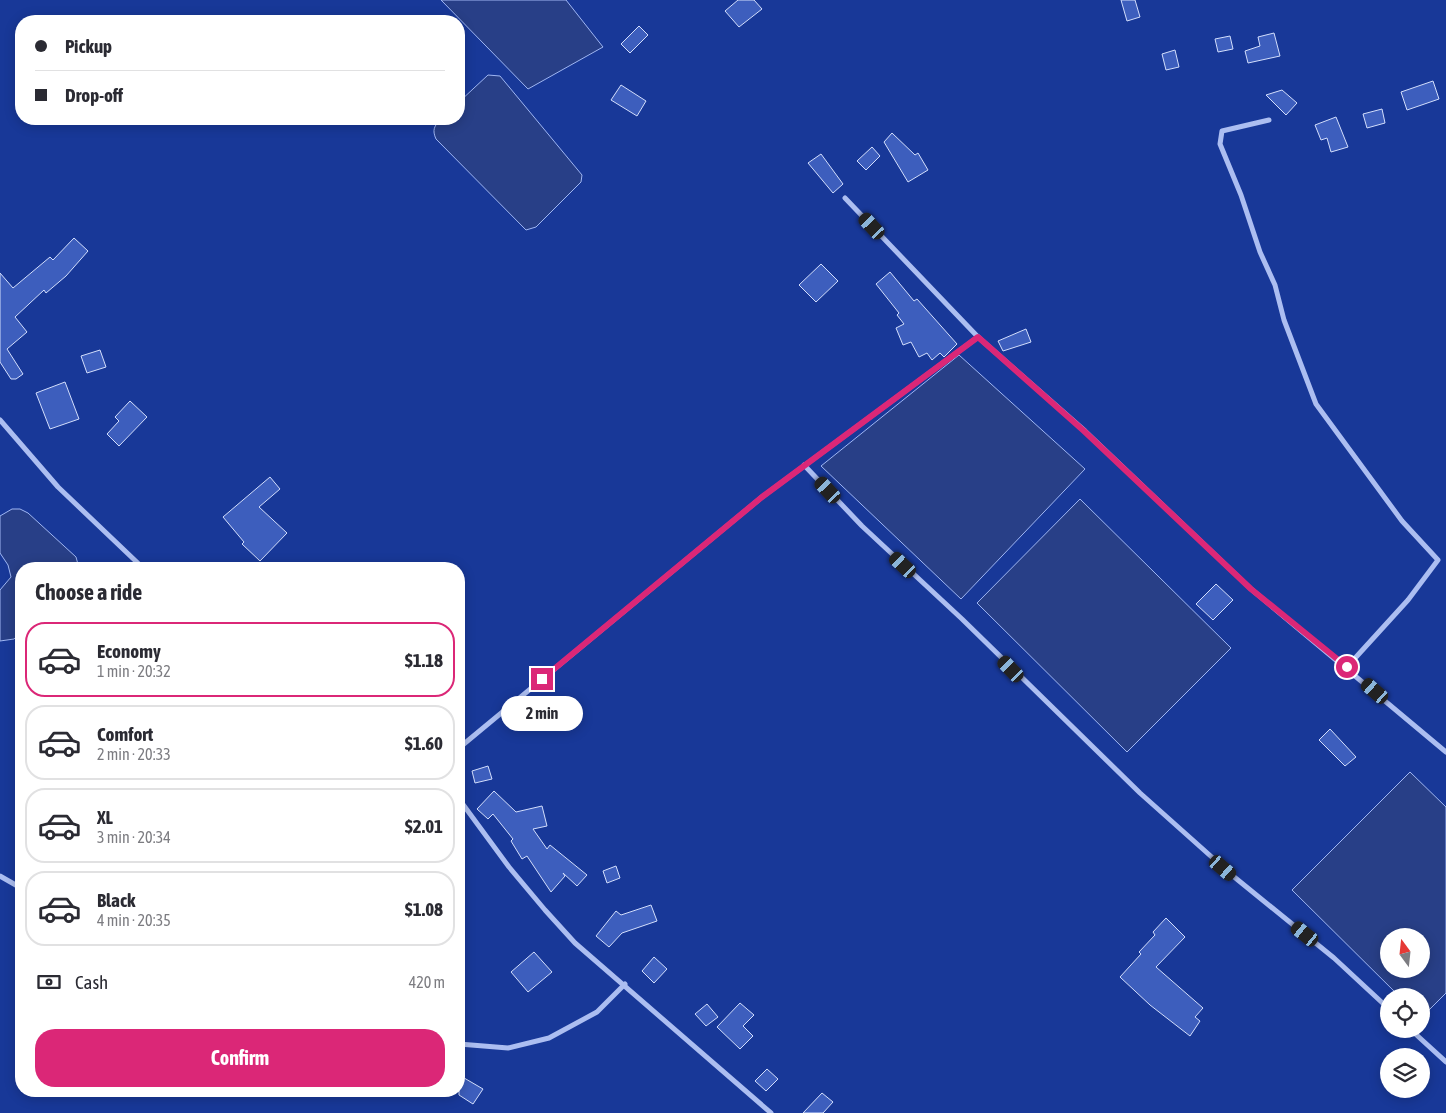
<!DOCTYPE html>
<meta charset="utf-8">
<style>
body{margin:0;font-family:"Asap Condensed",sans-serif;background:#f7f7f7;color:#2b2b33;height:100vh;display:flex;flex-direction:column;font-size:19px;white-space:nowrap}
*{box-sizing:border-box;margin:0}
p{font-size:16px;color:#7c7c81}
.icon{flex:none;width:28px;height:28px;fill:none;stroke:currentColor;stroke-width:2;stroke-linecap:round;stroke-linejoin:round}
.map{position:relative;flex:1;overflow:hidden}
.side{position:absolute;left:15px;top:562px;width:450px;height:535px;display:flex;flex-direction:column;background:#fff;border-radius:20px;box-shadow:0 2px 12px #0003}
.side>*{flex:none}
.banner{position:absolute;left:15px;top:15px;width:450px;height:110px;border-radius:20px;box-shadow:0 2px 12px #0003;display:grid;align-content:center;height:110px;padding:0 20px;background:#fff}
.needle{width:32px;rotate:345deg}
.buttons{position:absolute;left:1380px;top:928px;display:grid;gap:10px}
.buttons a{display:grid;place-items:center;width:50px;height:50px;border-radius:50%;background:#fff;box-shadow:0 2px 12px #0003;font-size:25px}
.end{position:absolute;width:22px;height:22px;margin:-11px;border:6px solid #db2777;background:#fff;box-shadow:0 0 0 2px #fff}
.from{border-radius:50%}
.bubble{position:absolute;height:35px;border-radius:18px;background:#fff;box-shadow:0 2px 12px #0003;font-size:16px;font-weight:700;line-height:35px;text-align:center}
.car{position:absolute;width:15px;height:30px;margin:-15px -8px;border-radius:6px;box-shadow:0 0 4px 1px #0007;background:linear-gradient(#222 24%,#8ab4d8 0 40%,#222 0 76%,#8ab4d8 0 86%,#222 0)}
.banner b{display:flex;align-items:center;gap:18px;height:48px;font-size:19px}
.banner b+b{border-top:1px solid #e1e1e2}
.banner i{width:12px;height:12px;background:#2b2b33}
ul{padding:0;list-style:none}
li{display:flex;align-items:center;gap:15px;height:75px;margin:0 10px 8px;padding:0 10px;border:2px solid #e1e1e2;border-radius:20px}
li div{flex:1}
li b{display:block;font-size:19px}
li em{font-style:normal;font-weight:700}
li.selected{border-color:#db2777}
li>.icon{width:45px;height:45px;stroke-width:1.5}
h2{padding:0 20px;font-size:22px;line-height:60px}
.pay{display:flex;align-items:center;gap:12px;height:55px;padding:0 20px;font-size:19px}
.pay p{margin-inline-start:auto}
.action{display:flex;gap:10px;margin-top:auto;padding:10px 20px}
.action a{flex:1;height:58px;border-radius:20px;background:#db2777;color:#fff;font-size:20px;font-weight:700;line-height:58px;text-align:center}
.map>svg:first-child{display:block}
.water{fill:#283f87;stroke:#9fb6f3;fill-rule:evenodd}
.building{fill:#3d5ebd;stroke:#d3defc}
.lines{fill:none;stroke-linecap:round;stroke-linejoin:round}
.street{stroke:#acbef1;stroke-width:5}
.route{stroke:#db2777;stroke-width:6}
</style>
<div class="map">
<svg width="1446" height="1113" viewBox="0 0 1446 1113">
<rect width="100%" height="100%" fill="#183898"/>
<g class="water">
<polygon points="441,0 566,0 603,47 528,89"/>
<path d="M488,75L500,76L582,175L581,182L536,227L526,230L436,139C432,130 434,126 441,119H459V102Z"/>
<polygon points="959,355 1085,469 961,599 821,466"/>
<polygon points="1080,499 1231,648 1127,752 977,603"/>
<polygon points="12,509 20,509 28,513 76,557 79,568 21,569 21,633 14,639 0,641 0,590 11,577 8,565 0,553 0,516"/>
<path d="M1410,772L1446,807V993L1421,1018V996H1399L1292,890ZM1389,936H1421V969H1389Z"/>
</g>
<g class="building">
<polygon points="738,0 754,0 762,9 739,27 725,11"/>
<polygon points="1121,0 1135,0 1140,17 1127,21"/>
<polygon points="639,26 648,35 630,53 621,44"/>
<polygon points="1274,33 1280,56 1248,63 1245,51 1260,46 1258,37"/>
<polygon points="1230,36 1233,49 1218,52 1215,39"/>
<polygon points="1175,50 1179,67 1166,70 1162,54"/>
<polygon points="1433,81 1439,99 1407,110 1401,92"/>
<polygon points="621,85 646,101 637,116 611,100"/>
<polygon points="1282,90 1297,103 1286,115 1266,95"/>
<polygon points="1382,109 1385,123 1367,128 1363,114"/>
<polygon points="1336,117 1348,147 1331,152 1327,138 1321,140 1315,125"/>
<polygon points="892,133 915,155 918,153 928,170 908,182 884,142"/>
<polygon points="872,147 880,156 866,170 857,161"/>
<polygon points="821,154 843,184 833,193 808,163"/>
<polygon points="74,238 88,251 66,276 46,293 44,290 15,317 27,332 7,349 23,374 16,379 11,379 0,362 0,273 13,288 50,257 53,260"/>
<polygon points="821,264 838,281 816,302 799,285"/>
<polygon points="890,272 914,301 917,299 957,344 944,357 940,353 932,360 927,353 919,357 911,342 903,345 896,328 904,324 897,315 899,313 876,284"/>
<polygon points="1026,329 1031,342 1003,351 998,341"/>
<polygon points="100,350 106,367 87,373 81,356"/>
<polygon points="65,382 79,419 50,429 36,393"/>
<polygon points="130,401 147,417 119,446 107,434 119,421 115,417"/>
<polygon points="270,477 280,489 259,507 287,533 260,561 242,544 244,542 223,517"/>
<polygon points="1216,584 1233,600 1213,620 1196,604"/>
<polygon points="1330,729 1356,757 1345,766 1319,740"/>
<polygon points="488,766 492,779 475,783 472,771"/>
<polygon points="494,791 516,812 542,806 547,826 533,829 547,849 550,845 587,875 577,886 563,873 565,876 551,892 527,856 522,859 511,841 513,839 493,814 488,819 477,809"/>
<polygon points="616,866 620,878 607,883 603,871"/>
<polygon points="651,905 657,921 622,933 609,947 596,936 616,911 621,915"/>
<polygon points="1166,918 1185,937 1156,967 1203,1008 1195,1017 1200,1021 1190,1036 1150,1005 1120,977 1141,954 1139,952 1155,935 1153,932"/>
<polygon points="534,952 552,972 528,992 511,972"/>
<polygon points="654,957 667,969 654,983 642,971"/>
<polygon points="740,1003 754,1015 743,1026 753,1036 740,1049 717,1027"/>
<polygon points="707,1004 718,1017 706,1026 695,1014"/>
<polygon points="767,1069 778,1079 766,1091 755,1081"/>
<polygon points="459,1075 483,1089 473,1104 459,1095"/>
<polygon points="822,1093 833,1102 823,1113 803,1113"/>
</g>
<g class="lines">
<g class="street">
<polyline points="1269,120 1222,131 1220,144 1241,195 1260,252 1275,285 1284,320 1316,404 1402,521 1438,560 1408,600 1347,667"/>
<polyline points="845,198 978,337 1085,431 1251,589 1446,752"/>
<polyline points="0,420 58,487 144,569"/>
<polyline points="804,465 862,526 962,619 1140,793 1233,876 1334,958 1389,1009"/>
<polyline points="459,748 762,497 978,337"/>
<polyline points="459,799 509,867 545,910 575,943 771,1113"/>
<polyline points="0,876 21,888"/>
<polyline points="1410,1029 1446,1062"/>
<polyline points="459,1044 508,1048 549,1038 597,1012 625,984"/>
</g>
</g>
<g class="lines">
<polyline class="route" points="542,679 762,497 978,337 1084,431 1251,589 1347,667"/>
</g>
</svg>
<div class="buttons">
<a><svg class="needle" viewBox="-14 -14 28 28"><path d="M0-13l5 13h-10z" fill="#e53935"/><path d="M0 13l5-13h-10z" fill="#7c7c81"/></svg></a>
<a><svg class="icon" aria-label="locate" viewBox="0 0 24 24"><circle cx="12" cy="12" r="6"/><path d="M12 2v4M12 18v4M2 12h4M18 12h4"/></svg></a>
<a><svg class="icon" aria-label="layers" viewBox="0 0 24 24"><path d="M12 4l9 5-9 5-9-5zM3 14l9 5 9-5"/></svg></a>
</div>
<i class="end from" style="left:1347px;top:667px"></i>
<i class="end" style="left:542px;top:679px"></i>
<div class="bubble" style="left:501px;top:696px;width:82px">2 min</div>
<i class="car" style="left:872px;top:226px;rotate:317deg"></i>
<i class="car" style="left:828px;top:490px;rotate:317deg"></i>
<i class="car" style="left:903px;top:565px;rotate:313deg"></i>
<i class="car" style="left:1011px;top:669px;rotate:316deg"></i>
<i class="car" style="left:1375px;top:691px;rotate:311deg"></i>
<i class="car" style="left:1223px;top:868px;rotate:131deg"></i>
<i class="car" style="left:1305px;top:934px;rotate:309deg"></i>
<div class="banner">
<b><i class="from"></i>Pickup</b>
<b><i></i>Drop-off</b>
</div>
<section class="side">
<h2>Choose a ride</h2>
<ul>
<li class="selected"><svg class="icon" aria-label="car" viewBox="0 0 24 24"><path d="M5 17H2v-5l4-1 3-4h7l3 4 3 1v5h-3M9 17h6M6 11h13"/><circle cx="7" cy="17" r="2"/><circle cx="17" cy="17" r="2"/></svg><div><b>Economy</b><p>1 min · 20:32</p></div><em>$1.18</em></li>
<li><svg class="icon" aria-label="car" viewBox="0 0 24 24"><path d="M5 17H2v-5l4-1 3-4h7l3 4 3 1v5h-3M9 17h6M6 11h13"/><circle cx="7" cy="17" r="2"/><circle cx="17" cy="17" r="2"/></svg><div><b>Comfort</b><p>2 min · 20:33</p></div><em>$1.60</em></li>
<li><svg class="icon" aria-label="car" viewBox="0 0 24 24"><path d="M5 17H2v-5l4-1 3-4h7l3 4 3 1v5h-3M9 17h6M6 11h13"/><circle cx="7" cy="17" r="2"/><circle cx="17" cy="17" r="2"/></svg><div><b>XL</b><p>3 min · 20:34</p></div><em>$2.01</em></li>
<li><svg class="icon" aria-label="car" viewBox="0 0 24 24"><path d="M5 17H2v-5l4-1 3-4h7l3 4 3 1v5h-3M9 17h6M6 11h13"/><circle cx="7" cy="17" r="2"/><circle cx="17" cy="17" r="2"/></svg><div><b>Black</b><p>4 min · 20:35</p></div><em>$1.08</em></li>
</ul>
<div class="pay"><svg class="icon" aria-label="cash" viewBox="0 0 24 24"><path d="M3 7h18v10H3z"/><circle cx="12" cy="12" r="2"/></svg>Cash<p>420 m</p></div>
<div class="action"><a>Confirm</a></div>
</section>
</div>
